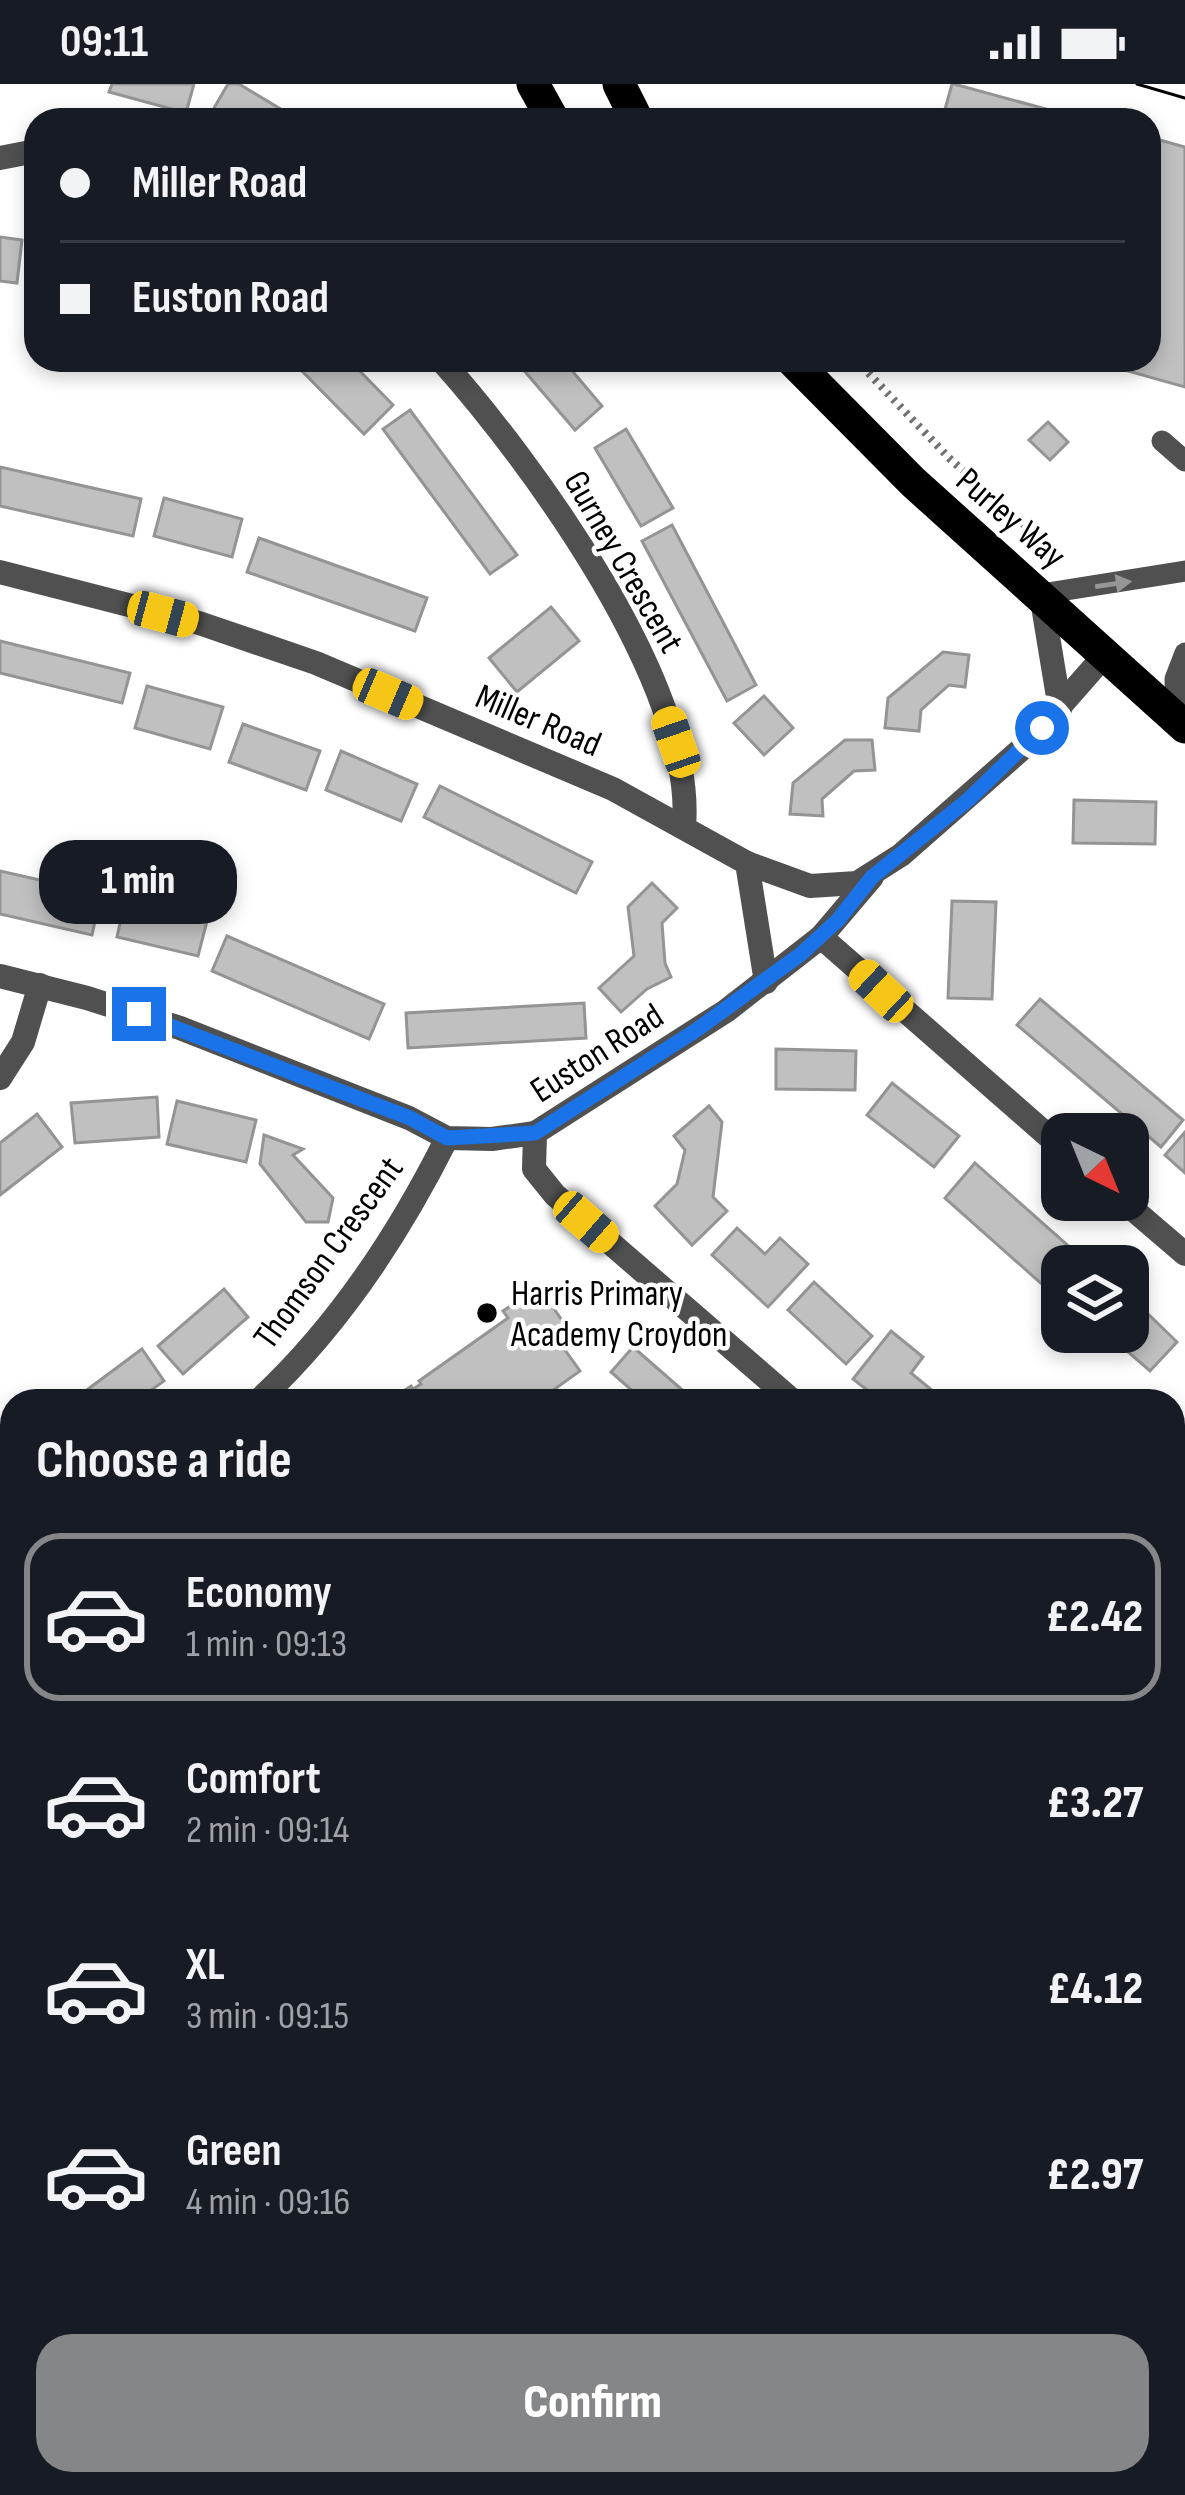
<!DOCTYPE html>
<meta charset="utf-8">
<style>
body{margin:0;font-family:"Sofia Sans Condensed",sans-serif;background:#242831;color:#f1f3f6;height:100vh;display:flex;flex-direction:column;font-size:45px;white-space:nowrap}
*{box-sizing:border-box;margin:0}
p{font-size:39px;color:#9ea1a6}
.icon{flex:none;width:66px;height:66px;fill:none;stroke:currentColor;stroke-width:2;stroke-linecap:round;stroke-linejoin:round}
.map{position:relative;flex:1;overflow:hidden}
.sheet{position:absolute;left:0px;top:1305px;width:1185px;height:1107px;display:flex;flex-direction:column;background:#171b24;border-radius:36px 36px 0 0;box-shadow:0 6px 18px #0003}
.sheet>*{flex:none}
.banner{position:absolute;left:24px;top:24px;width:1137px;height:264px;border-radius:36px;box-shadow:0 6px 18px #0003;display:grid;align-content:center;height:264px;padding:0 36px;background:#171b24}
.needle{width:78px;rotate:137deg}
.fabs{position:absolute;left:1041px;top:1029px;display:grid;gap:24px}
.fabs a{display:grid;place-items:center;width:108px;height:108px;border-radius:24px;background:#171b24;box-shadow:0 6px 18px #0003;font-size:60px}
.end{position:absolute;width:54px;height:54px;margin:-27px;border:15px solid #1a73e8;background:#fff;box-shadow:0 0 0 6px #fff}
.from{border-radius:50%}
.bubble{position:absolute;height:84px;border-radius:36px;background:#171b24;box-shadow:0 6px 18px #0003;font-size:39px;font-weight:800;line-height:84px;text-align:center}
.car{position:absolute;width:36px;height:72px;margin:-36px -18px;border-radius:15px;box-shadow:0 0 9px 3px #0007;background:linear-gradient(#f5c518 24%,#345 0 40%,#f5c518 0 76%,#345 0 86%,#f5c518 0)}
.banner b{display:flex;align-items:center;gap:42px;height:114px;font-size:45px}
.banner b+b{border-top:3px solid #363941}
.banner i{width:30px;height:30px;background:#f1f3f6}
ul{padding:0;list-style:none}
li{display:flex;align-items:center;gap:36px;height:168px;margin:0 24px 18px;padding:0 12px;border:6px solid transparent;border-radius:36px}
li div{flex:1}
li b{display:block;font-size:45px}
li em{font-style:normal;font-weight:800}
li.active{border-color:#858687}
li>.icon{width:108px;height:108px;stroke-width:1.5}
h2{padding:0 36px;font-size:54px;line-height:144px}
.button{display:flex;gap:24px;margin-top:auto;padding:24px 36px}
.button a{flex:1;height:138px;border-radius:36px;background:#858687;color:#fff;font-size:48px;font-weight:800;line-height:138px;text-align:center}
.status{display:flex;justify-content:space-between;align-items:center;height:84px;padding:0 60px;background:#171b24;direction:ltr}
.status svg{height:33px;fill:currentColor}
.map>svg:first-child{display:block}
.building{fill:#c0c0c0;stroke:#949494;stroke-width:3}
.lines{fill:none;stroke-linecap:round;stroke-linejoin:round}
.path{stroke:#727272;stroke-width:8;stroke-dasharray:3 6;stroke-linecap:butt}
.service{stroke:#505050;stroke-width:21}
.minor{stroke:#505050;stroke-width:24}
.tertiary{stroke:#505050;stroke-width:24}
.trunk{stroke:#000;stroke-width:33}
.tram{stroke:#000;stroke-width:3}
.oneway{fill:#969696}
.route{stroke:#1a73e8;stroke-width:15}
.poi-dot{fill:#000;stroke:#fff;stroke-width:4.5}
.labels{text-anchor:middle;stroke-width:9;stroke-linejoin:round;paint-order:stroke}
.street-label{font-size:36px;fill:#000;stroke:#fff}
.poi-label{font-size:36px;fill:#000;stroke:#fff;text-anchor:start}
</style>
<div class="status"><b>09:11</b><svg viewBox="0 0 49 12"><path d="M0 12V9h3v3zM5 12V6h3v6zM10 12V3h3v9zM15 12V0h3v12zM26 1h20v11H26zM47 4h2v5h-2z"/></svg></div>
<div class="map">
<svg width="1185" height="2411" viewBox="0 0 1185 2411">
<rect width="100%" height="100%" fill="#fff"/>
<g class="building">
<polygon points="112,0 194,0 186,29 109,8"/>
<polygon points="228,0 239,0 299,36 207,36"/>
<polygon points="952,0 954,0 1086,36 942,36"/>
<polygon points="1149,53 1185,63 1185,303 1121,285 1125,276 1149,276"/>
<polygon points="0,153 22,156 17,199 0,197"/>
<polygon points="316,276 349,276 393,321 364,350 303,288"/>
<polygon points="515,276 563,276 602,322 575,346"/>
<polygon points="410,326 517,471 490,490 383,345"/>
<polygon points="1048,338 1068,358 1050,376 1029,356"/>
<polygon points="626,345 673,424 641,442 595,364"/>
<polygon points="0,383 141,415 133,452 0,422"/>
<polygon points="164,414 242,435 232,473 154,452"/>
<polygon points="672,441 756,601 727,617 642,457"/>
<polygon points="259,454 427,514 415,547 247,488"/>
<polygon points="551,523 579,557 517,608 489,574"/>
<polygon points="0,557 130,589 122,619 0,589"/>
<polygon points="943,568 969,571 965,603 949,601 921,626 919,647 885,644 888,614"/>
<polygon points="147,602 223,623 210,665 135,644"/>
<polygon points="764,612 793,644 764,671 734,639"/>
<polygon points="243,640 320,667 306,706 229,678"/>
<polygon points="845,656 872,656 875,686 854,687 822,715 823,732 790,730 793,699"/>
<polygon points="341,667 417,700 401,737 326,706"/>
<polygon points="440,702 592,778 576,809 424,733"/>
<polygon points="1074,716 1156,718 1155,760 1073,759"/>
<polygon points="0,787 101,810 92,851 0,830"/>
<polygon points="652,799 677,824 662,839 665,879 671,893 647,905 621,928 599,904 634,872 628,823"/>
<polygon points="125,817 207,837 198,872 117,853"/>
<polygon points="952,817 996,818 992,915 948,914"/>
<polygon points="227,852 384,920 369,955 212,887"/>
<polygon points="1040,915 1183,1036 1161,1063 1017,941"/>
<polygon points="584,919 586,954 408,964 406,929"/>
<polygon points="776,965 856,967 855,1006 776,1005"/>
<polygon points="892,999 959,1052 934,1083 867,1031"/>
<polygon points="157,1013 159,1053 75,1059 71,1019"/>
<polygon points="177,1017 256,1036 246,1078 167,1060"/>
<polygon points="709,1022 722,1038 713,1113 727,1127 692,1161 655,1122 677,1100 685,1066 674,1052"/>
<polygon points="37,1030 62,1063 0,1111 0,1059"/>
<polygon points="1185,1048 1185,1089 1165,1071"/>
<polygon points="264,1051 303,1065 293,1071 333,1114 328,1138 306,1138 260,1080"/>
<polygon points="975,1079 1091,1182 1062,1182 1062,1218 945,1114"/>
<polygon points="737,1144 765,1170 780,1154 808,1180 768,1223 712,1171"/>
<polygon points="814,1198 872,1252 846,1280 788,1226"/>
<polygon points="539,1203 570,1248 566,1251 573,1261 565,1266 580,1287 538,1317 388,1317 411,1302 413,1305 421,1300 419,1297 508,1234 503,1227"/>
<polygon points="224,1205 248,1233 183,1290 158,1262"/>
<polygon points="1128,1213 1147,1229 1119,1260 1105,1248 1128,1248"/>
<polygon points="1147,1229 1177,1258 1150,1287 1119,1260"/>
<polygon points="891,1247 923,1273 911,1289 945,1317 881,1317 853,1295"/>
<polygon points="633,1263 695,1317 644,1317 611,1288"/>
<polygon points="142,1265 164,1297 136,1317 72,1317"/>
<polygon points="12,1359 12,1400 0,1406 0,1365"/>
<polygon points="1173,1508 1185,1518 1185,1572 1173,1562"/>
<polygon points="12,1583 12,1688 0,1696 0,1591"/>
<polygon points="1173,1719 1185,1723 1185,1738 1173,1770"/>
<rect x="1173" y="1922" width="12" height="33"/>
<rect x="0" y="1947" width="12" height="38"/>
<polygon points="12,2153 12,2186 0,2186 0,2154"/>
<rect x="0" y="2309" width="12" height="45"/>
</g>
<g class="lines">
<polyline class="path" points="856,276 949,374 1042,457"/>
<g class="service">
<polyline points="1162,357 1185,377"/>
<polyline points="1041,510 1185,487"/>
<polyline points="1176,635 1175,595 1185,569"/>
</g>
<g class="minor">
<polyline points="0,74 36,67"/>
<path d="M441,276C532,378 696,602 684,742"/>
<polyline points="747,779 766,898"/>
<polyline points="821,853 1062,1064"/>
<polyline points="0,892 87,914 180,944 409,1034 447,1054 492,1055 535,1049 726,927 821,853 872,793"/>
<polyline points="0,994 23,958 40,901"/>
<polyline points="535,1049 534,1085 555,1111 793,1317"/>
<polyline points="1122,1116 1185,1170"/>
<path d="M258,1317C337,1244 399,1150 447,1054"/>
<polyline points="0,1480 12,1475"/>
<polyline points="1173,1647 1185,1658"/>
<polyline points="1173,1848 1185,1848"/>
<polyline points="0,1878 12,1878"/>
<polyline points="1173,2212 1185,2212"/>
<polyline points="0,2247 12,2247"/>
</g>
<g class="tertiary">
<polyline points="0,488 199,539 316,579 613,705 747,779 810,802 857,799 901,771 1025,662 1104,572"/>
<polyline points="1041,510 1060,625"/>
</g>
<g class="trunk">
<polyline points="533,0 553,36"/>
<polyline points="619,0 637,36"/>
<polyline points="792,276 913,398 1185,643"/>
</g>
<polyline class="tram" points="1137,0 1185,14"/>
</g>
<defs><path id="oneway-solid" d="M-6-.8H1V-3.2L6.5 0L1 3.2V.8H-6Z" transform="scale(3)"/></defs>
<use class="oneway" href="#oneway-solid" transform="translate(1113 500) rotate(-8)"/>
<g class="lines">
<polyline class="route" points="139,930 410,1034 447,1054 535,1049 695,947 801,870 838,836 872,793 969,715 1042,644"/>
</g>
<circle class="poi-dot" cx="487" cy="1229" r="12"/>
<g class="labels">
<g class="street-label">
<text transform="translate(1012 433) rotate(41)" y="13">Purley Way</text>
<text transform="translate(625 477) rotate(60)" y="13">Gurney Crescent</text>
<text transform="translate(539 635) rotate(23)" y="13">Miller Road</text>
<text transform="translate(596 968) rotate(-33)" y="13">Euston Road</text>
<text transform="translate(327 1168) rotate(-54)" y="13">Thomson Crescent</text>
</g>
<g class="poi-label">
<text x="511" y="1221">Harris Primary<tspan x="511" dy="41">Academy Croydon</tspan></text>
</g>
</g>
</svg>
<div class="fabs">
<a><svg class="needle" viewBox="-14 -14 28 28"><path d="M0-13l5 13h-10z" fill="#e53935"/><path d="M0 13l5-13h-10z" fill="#9ea1a6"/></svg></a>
<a><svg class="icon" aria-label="layers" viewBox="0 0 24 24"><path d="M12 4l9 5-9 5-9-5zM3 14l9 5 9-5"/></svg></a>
</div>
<i class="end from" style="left:1042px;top:644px"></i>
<i class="end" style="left:139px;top:930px"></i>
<div class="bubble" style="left:39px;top:756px;width:198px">1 min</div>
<i class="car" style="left:163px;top:530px;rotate:105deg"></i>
<i class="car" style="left:388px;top:610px;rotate:113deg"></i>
<i class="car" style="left:676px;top:658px;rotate:341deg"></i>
<i class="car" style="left:881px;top:907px;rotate:313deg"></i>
<i class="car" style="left:586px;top:1138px;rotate:131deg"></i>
<div class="banner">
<b><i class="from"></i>Miller Road</b>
<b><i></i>Euston Road</b>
</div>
<section class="sheet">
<h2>Choose a ride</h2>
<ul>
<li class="active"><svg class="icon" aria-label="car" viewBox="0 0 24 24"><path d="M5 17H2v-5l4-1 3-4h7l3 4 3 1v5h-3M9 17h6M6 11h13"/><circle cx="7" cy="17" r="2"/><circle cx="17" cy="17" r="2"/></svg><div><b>Economy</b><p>1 min · 09:13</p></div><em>£2.42</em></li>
<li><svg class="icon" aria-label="car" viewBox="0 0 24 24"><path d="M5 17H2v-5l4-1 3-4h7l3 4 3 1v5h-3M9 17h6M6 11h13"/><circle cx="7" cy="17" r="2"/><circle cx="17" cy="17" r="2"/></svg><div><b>Comfort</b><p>2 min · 09:14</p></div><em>£3.27</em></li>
<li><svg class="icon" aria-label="car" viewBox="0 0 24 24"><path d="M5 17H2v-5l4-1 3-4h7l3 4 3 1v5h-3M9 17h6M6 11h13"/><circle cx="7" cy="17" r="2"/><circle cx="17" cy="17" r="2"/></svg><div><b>XL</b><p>3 min · 09:15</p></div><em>£4.12</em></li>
<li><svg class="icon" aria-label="car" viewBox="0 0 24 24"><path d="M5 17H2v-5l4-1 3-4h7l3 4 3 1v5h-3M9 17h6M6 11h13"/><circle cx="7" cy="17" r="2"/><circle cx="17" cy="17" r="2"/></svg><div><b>Green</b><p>4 min · 09:16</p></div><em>£2.97</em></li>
</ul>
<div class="button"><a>Confirm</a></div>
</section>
</div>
